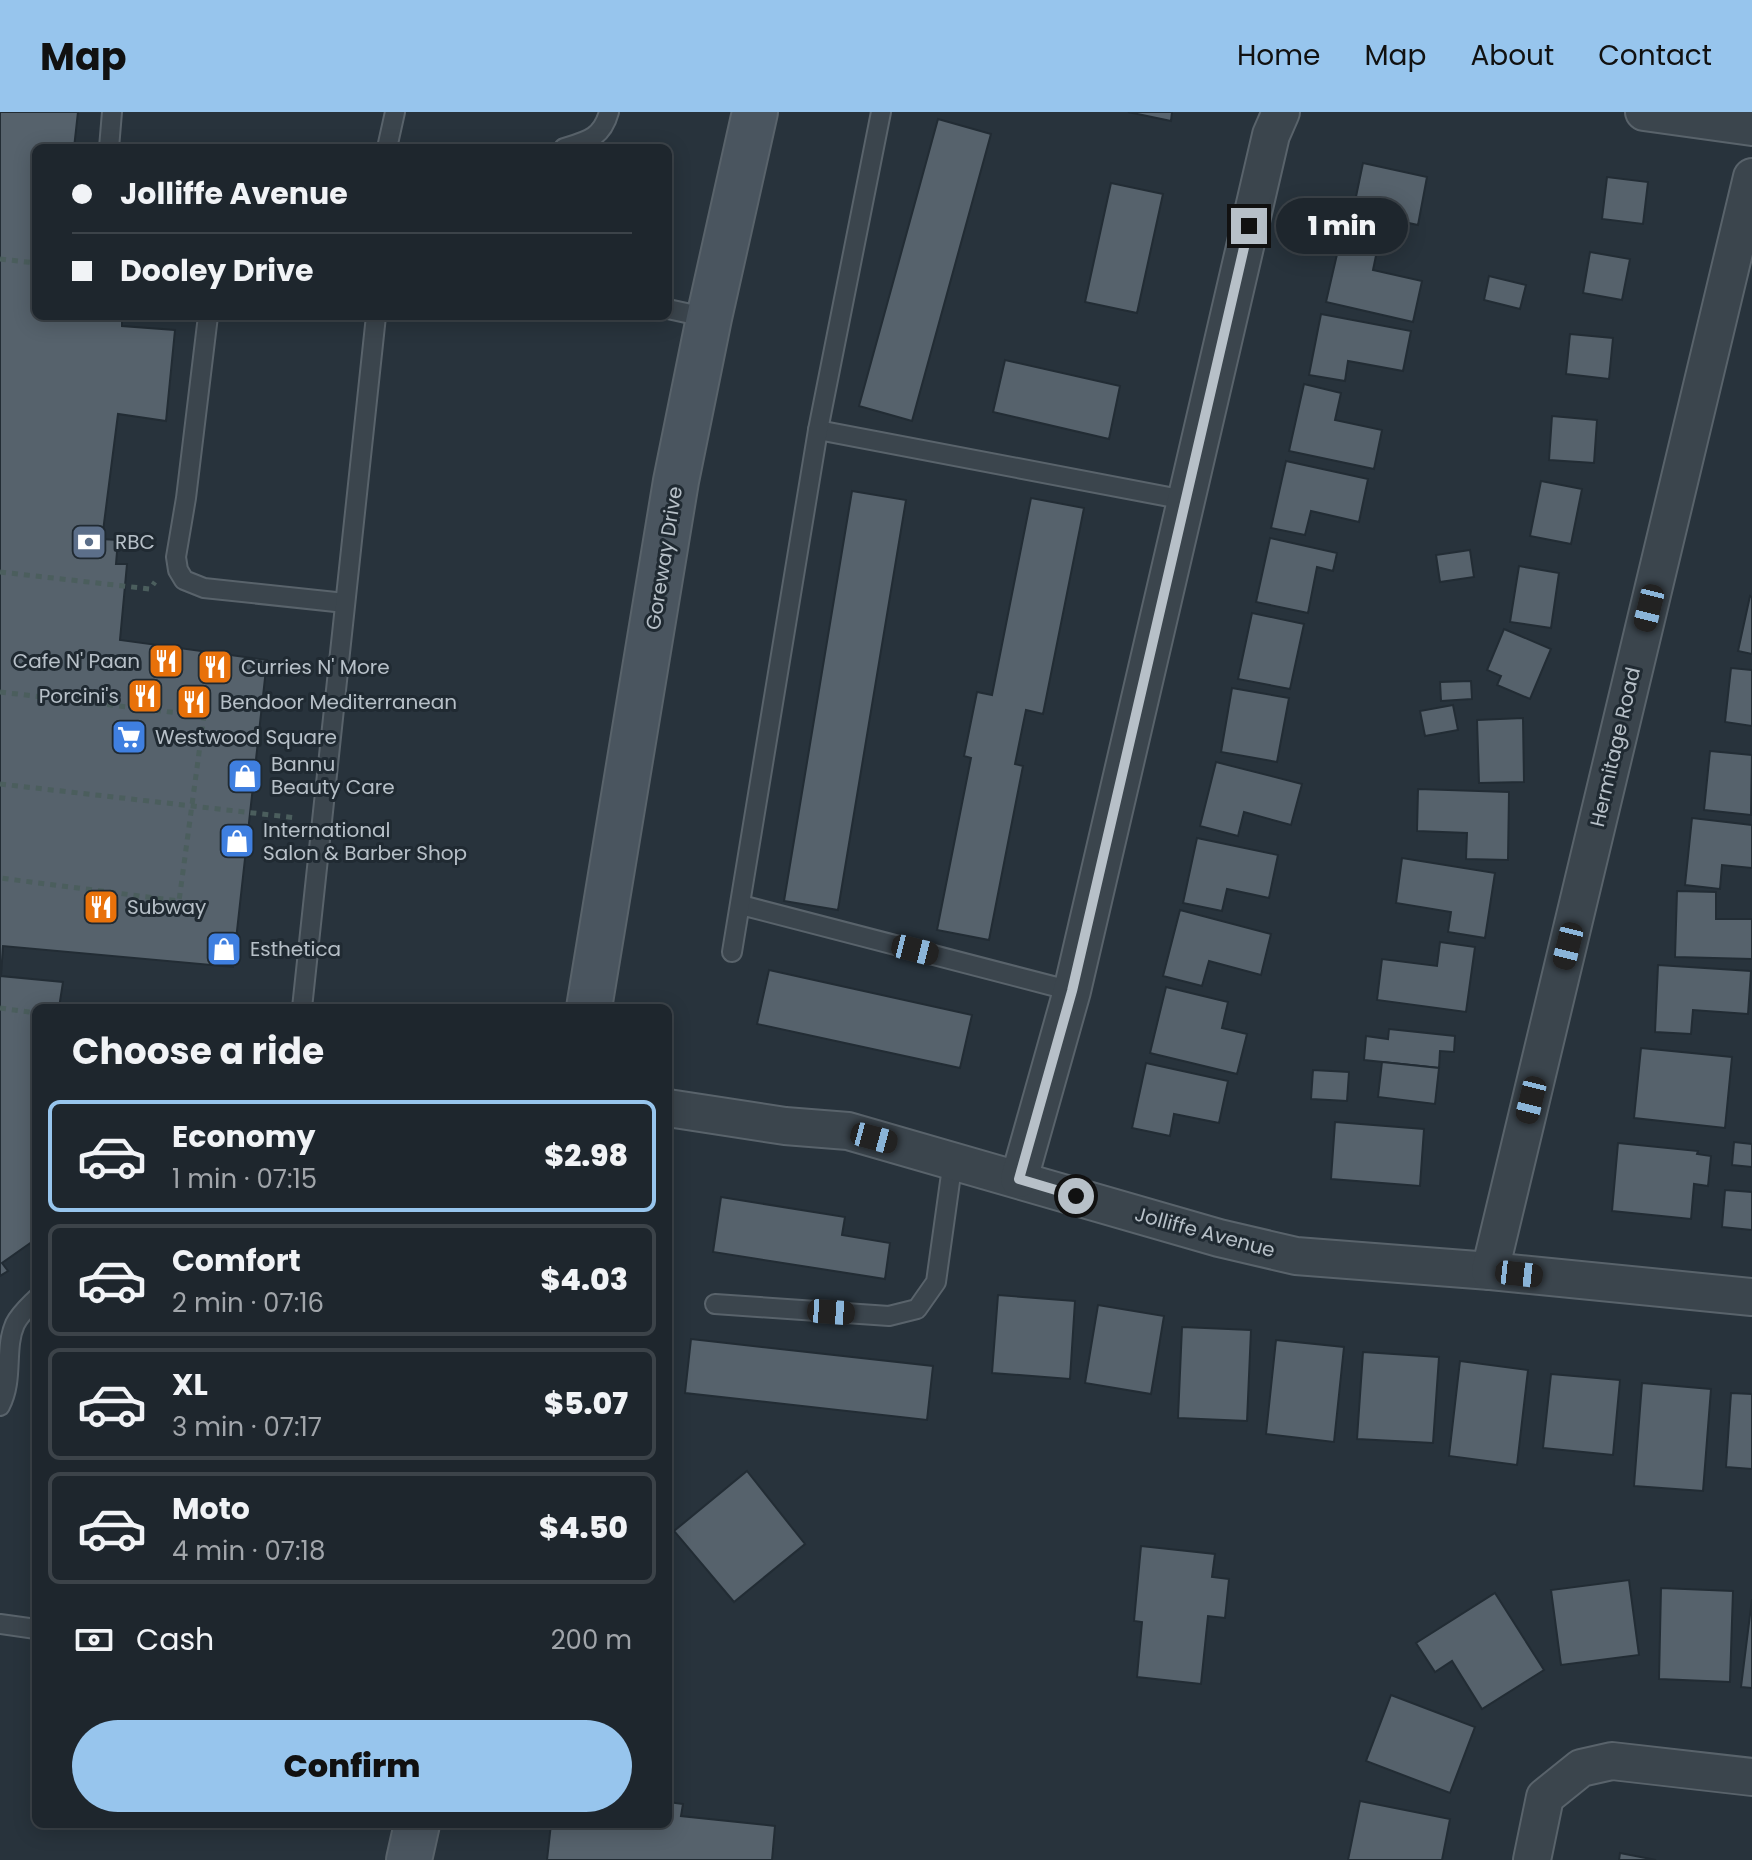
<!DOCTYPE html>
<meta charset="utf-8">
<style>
body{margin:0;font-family:Poppins,sans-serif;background:#2b3239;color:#f1f3f6;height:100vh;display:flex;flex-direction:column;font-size:30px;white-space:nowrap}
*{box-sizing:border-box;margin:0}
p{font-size:26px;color:#a1a5aa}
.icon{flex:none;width:44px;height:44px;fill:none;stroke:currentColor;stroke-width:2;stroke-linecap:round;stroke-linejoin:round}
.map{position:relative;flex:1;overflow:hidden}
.drawer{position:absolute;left:32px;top:892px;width:640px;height:824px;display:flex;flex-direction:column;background:#1e262d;border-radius:12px;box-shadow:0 4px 20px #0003,0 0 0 2px #3c4349}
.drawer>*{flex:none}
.hud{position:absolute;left:32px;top:32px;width:640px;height:176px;border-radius:12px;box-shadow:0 4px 20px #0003,0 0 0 2px #3c4349;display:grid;align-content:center;height:176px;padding:0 40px;background:#1e262d}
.end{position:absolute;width:36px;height:36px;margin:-18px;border:10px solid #b7c0c8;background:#111;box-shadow:0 0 0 4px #111}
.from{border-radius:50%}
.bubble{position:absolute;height:56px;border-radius:28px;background:#1e262d;box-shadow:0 4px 20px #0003,0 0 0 2px #3c4349;font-size:26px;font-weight:800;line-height:56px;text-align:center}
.car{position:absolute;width:24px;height:48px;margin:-24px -12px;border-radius:10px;box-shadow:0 0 6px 2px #0007;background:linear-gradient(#222 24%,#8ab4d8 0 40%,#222 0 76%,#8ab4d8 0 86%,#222 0)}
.hud b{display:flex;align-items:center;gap:28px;height:76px;font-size:30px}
.hud b+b{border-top:2px solid #3c4349}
.hud i{width:20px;height:20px;background:#f1f3f6}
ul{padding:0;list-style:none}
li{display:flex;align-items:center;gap:24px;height:112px;margin:0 16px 12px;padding:0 24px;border:4px solid #3c4349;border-radius:12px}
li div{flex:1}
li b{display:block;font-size:30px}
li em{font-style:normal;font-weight:800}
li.current{border-color:#97c5ed}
li>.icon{width:72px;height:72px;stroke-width:1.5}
h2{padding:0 40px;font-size:36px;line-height:96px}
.pay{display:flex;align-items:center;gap:20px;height:88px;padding:0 40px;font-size:30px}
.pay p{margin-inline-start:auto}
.action{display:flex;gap:16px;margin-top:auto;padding:16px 40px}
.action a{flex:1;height:92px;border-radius:48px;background:#97c5ed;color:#111;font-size:32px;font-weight:800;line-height:92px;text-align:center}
header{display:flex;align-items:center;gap:48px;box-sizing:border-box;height:112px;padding:0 40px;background:#97c5ed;color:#111}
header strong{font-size:38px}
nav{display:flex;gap:44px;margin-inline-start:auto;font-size:28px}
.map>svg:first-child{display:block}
.building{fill:#56626c;stroke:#222c34;stroke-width:2}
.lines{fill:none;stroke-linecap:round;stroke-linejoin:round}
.lane-casing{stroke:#59636b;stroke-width:22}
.street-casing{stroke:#59636b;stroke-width:40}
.secondary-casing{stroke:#59636b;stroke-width:48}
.path{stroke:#4b5e5d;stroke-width:5;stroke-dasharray:6 6;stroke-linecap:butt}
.lane{stroke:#3b454d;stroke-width:18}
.street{stroke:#3b454d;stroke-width:36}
.secondary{stroke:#4a555f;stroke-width:44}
.route{stroke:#b7c0c8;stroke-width:10}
.labels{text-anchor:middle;stroke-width:6;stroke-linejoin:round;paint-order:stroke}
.poi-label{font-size:20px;fill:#b7c0c8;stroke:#202a32;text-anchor:start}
.street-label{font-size:20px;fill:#b7c0c8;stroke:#202a32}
</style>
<header>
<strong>Map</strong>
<nav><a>Home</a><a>Map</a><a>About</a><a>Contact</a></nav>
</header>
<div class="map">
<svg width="1752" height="1748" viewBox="0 0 1752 1748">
<rect width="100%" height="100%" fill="#28333c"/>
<g class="building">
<polygon points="0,0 78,0 74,36 36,36 36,204 122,204 122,214 175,218 166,309 118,302 102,427 118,428 116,452 127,452 120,528 267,548 233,855 3,834 1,864 63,870 59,896 36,896 36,1127 2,1151 8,1159 0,1164"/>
<polygon points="1128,0 1172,0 1171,9"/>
<polygon points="938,7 991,22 912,309 859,294"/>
<polygon points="1363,51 1427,65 1418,113 1353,99"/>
<polygon points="1607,65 1648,70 1643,112 1602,107"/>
<polygon points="1111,71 1163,82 1137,201 1085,190"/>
<polygon points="1341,125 1378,134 1373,158 1422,169 1413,210 1326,190"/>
<polygon points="1590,140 1630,147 1622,188 1583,181"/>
<polygon points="1489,164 1526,173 1520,197 1484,188"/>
<polygon points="1321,202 1411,219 1403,259 1348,249 1345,269 1309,263"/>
<polygon points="1570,222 1613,226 1609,267 1566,262"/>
<polygon points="1005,248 1120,274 1109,327 993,300"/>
<polygon points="1304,272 1341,281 1335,308 1382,318 1374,357 1289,339"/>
<polygon points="1552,304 1597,308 1594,351 1549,348"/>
<polygon points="1286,349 1368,367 1359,410 1311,399 1305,423 1271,416"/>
<polygon points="1541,369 1582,377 1571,432 1530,424"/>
<polygon points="852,379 906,388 838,798 784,789"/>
<polygon points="1031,386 1084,396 1043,602 1026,598 1015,652 1023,654 989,828 937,818 971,646 964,644 977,580 992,583"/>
<polygon points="1270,426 1337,441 1333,459 1317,455 1308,501 1256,490"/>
<polygon points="1470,438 1474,465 1440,470 1436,443"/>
<polygon points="1519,454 1559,461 1551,516 1510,510"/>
<polygon points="1750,484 1752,485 1752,542 1738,539"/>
<polygon points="1252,501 1304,512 1290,577 1238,567"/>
<polygon points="1504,517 1551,537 1530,587 1497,573 1501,564 1487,558"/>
<polygon points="1731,556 1752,558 1752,614 1725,610"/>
<polygon points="1471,569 1472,587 1441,589 1440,570"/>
<polygon points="1232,576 1289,586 1277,650 1221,640"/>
<polygon points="1453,593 1458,618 1425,624 1420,599"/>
<polygon points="1523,606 1524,670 1479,671 1477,608"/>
<polygon points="1710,639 1752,643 1751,703 1704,698"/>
<polygon points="1216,650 1302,672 1291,713 1244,700 1238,724 1200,714"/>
<polygon points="1418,677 1509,680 1508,748 1466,747 1467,721 1417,719"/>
<polygon points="1692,706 1752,713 1752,756 1722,753 1720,777 1685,773"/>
<polygon points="1197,726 1278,743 1269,786 1227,777 1222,799 1183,791"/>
<polygon points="1402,746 1495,761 1485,826 1448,820 1451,800 1396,791"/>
<polygon points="1677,779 1716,780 1716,807 1752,807 1752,847 1675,845"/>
<polygon points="1180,798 1271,822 1261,863 1209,849 1202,874 1163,864"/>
<polygon points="1440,830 1475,835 1466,900 1377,888 1382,847 1437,854"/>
<polygon points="1658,853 1751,859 1748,902 1693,898 1691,922 1655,920"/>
<polygon points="769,858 972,903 960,956 757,912"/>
<polygon points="1166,875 1228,890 1222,916 1247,922 1237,962 1150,941"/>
<polygon points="1389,917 1455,924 1454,940 1440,939 1439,956 1364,948 1366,924 1388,927"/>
<polygon points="1641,936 1732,945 1725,1016 1634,1006"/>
<polygon points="1382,950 1439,956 1435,992 1378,985"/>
<polygon points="1146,951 1228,969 1219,1011 1174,1002 1170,1024 1132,1016"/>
<polygon points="1313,958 1349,960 1347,989 1311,987"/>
<polygon points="1335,1010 1424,1017 1420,1074 1331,1067"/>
<polygon points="1734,1030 1752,1032 1752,1055 1732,1053"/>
<polygon points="1618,1031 1698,1039 1697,1042 1711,1044 1708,1074 1694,1072 1691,1107 1612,1099"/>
<polygon points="1725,1078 1752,1080 1752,1118 1722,1115"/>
<polygon points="721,1085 845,1105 842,1123 890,1131 885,1167 713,1140"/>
<polygon points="998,1183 1075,1189 1070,1267 992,1261"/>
<polygon points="1098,1193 1164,1204 1151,1282 1085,1271"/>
<polygon points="1182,1215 1251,1218 1247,1309 1178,1306"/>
<polygon points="691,1227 933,1254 927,1308 685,1281"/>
<polygon points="1276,1228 1344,1235 1334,1330 1266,1322"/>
<polygon points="1363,1240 1439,1245 1433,1331 1357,1327"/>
<polygon points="1460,1249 1528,1258 1517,1353 1449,1344"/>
<polygon points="1551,1262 1620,1268 1613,1343 1543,1336"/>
<polygon points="1642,1271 1711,1277 1703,1379 1634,1374"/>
<polygon points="1731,1281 1752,1282 1752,1357 1726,1355"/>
<polygon points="747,1359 805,1432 734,1490 674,1419"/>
<polygon points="1141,1434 1215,1442 1212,1465 1229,1467 1225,1506 1208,1504 1201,1572 1137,1565 1142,1510 1134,1509"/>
<polygon points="1629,1468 1639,1543 1561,1553 1551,1478"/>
<polygon points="1661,1476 1733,1479 1730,1570 1659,1567"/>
<polygon points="1495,1481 1544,1558 1482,1597 1452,1549 1435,1560 1416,1531"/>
<polygon points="1752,1487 1752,1576 1741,1575"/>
<polygon points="1391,1583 1475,1615 1450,1681 1366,1649"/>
<polygon points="1360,1689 1450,1707 1442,1748 1348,1748"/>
<polygon points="668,1690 683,1692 681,1704 775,1714 772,1748 547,1748 551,1712 668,1712"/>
<polygon points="1620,1741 1656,1748 1619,1748"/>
</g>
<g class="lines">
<defs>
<g id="lane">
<polyline points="109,36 112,0"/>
<polyline points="387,36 395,0"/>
<path d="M564,36C587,29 602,26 609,0"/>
<polyline points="668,197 709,206"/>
<polyline points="208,204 186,386 176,445 178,458 184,468 204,476 345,491"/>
<polyline points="818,318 1185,388"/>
<polyline points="741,793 1072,879"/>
<polyline points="732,840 818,318 881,0"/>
<polyline points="302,896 376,204"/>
<polyline points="715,1192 889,1204 917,1197 936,1170 953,1048"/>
<path d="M0,1294C14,1267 4,1237 15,1212C20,1202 28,1195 36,1187"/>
<polyline points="0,1512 36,1517"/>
</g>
<g id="street">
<polyline points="1644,0 1752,15"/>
<polyline points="668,996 785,1014 848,1019 1219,1126 1296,1144 1490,1159 1752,1185"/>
<polyline points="1019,1067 1072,879 1271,23 1281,0"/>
<polyline points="1490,1159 1752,65"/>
<polyline points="1532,1748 1545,1685 1581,1656 1612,1649 1752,1665"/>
</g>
<g id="secondary">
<polyline points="589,896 676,369 709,206 755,0"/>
<polyline points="409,1748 417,1712"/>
</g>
</defs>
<use href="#lane" class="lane-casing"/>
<use href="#street" class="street-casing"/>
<use href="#secondary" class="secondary-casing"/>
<g class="path">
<polyline points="0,147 36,151"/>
<polyline points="0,460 150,477 155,470"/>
<polyline points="0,580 204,604 179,789 0,766"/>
<polyline points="0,672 297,706"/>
<polyline points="0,896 36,901"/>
</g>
<use href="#lane" class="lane"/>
<use href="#street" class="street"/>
<use href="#secondary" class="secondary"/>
</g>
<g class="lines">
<polyline class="route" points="1076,1084 1019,1067 1072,879 1249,114"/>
</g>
<defs>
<symbol id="bank-square" viewBox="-11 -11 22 22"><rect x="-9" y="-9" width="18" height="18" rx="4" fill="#5c6f8a" stroke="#202a32"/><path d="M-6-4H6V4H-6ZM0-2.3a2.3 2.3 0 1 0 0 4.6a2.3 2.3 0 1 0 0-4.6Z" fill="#fff"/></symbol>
<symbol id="restaurant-square" viewBox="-11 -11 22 22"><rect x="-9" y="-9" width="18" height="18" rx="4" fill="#e8710a" stroke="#202a32"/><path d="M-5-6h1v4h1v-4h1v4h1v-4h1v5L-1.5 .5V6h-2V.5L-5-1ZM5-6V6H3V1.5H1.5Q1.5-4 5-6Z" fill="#fff"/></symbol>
<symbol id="supermarket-square" viewBox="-11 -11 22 22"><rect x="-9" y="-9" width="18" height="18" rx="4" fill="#3f7fe0" stroke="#202a32"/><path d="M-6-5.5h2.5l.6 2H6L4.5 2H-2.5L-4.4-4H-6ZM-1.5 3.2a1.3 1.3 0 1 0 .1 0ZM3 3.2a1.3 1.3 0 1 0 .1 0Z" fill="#fff"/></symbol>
<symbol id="shop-square" viewBox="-11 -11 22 22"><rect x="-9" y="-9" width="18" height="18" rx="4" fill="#3f7fe0" stroke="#202a32"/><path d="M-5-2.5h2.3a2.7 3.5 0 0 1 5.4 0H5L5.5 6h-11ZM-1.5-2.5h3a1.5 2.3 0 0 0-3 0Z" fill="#fff"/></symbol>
</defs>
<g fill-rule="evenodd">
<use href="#bank-square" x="69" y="410" width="40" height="40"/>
<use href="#restaurant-square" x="146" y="529" width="40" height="40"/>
<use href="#restaurant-square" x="195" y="535" width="40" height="40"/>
<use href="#restaurant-square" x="125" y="564" width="40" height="40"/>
<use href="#restaurant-square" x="174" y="570" width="40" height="40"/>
<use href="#supermarket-square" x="109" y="605" width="40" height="40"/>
<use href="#shop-square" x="225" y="644" width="40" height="40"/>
<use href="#shop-square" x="217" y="709" width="40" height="40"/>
<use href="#restaurant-square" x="81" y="775" width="40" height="40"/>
<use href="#shop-square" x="204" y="817" width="40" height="40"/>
</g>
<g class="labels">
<g class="poi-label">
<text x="115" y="437">RBC</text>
<text x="140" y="556" text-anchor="end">Cafe N' Paan</text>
<text x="241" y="562">Curries N' More</text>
<text x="119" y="591" text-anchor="end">Porcini's</text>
<text x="220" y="597">Bendoor Mediterranean</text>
<text x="155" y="632">Westwood Square</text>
<text x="271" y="659">Bannu<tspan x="271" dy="23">Beauty Care</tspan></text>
<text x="263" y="725">International<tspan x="263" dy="23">Salon &amp; Barber Shop</tspan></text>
<text x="127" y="802">Subway</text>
<text x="250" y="844">Esthetica</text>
</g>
<g class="street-label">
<text transform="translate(664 446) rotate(-81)" y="7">Goreway Drive</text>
<text transform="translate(1615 635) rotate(-77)" y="7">Hermitage Road</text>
<text transform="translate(1205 1120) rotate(15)" y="7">Jolliffe Avenue</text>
</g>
</g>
</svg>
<i class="end from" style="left:1076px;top:1084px"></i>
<i class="end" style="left:1249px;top:114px"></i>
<div class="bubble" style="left:1276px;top:86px;width:132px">1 min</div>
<i class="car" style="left:1649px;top:496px;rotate:194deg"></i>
<i class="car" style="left:1568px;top:834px;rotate:194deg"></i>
<i class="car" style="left:915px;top:838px;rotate:104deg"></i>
<i class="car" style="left:1531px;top:988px;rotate:194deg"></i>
<i class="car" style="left:874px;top:1026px;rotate:105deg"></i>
<i class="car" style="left:1519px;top:1162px;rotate:96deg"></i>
<i class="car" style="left:831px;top:1200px;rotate:94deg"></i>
<div class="hud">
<b><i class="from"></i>Jolliffe Avenue</b>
<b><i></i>Dooley Drive</b>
</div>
<section class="drawer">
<h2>Choose a ride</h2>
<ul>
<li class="current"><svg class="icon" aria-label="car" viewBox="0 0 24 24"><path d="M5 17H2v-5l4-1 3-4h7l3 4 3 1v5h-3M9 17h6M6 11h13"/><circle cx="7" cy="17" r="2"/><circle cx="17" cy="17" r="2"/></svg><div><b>Economy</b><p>1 min · 07:15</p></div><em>$2.98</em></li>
<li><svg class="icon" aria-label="car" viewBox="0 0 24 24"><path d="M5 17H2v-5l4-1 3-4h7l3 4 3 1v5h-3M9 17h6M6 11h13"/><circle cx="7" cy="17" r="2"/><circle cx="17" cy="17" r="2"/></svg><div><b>Comfort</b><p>2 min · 07:16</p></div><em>$4.03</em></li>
<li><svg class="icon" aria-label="car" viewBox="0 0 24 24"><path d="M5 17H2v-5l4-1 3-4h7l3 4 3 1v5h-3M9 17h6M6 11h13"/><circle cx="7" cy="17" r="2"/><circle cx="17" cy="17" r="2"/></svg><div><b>XL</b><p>3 min · 07:17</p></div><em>$5.07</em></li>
<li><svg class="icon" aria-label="car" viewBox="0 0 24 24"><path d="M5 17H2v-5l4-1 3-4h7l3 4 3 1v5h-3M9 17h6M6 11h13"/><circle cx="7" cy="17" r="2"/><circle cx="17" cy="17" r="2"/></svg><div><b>Moto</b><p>4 min · 07:18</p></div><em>$4.50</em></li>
</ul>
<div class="pay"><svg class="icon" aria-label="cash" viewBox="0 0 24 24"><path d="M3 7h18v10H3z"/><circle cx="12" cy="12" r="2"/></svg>Cash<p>200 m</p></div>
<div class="action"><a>Confirm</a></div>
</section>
</div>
